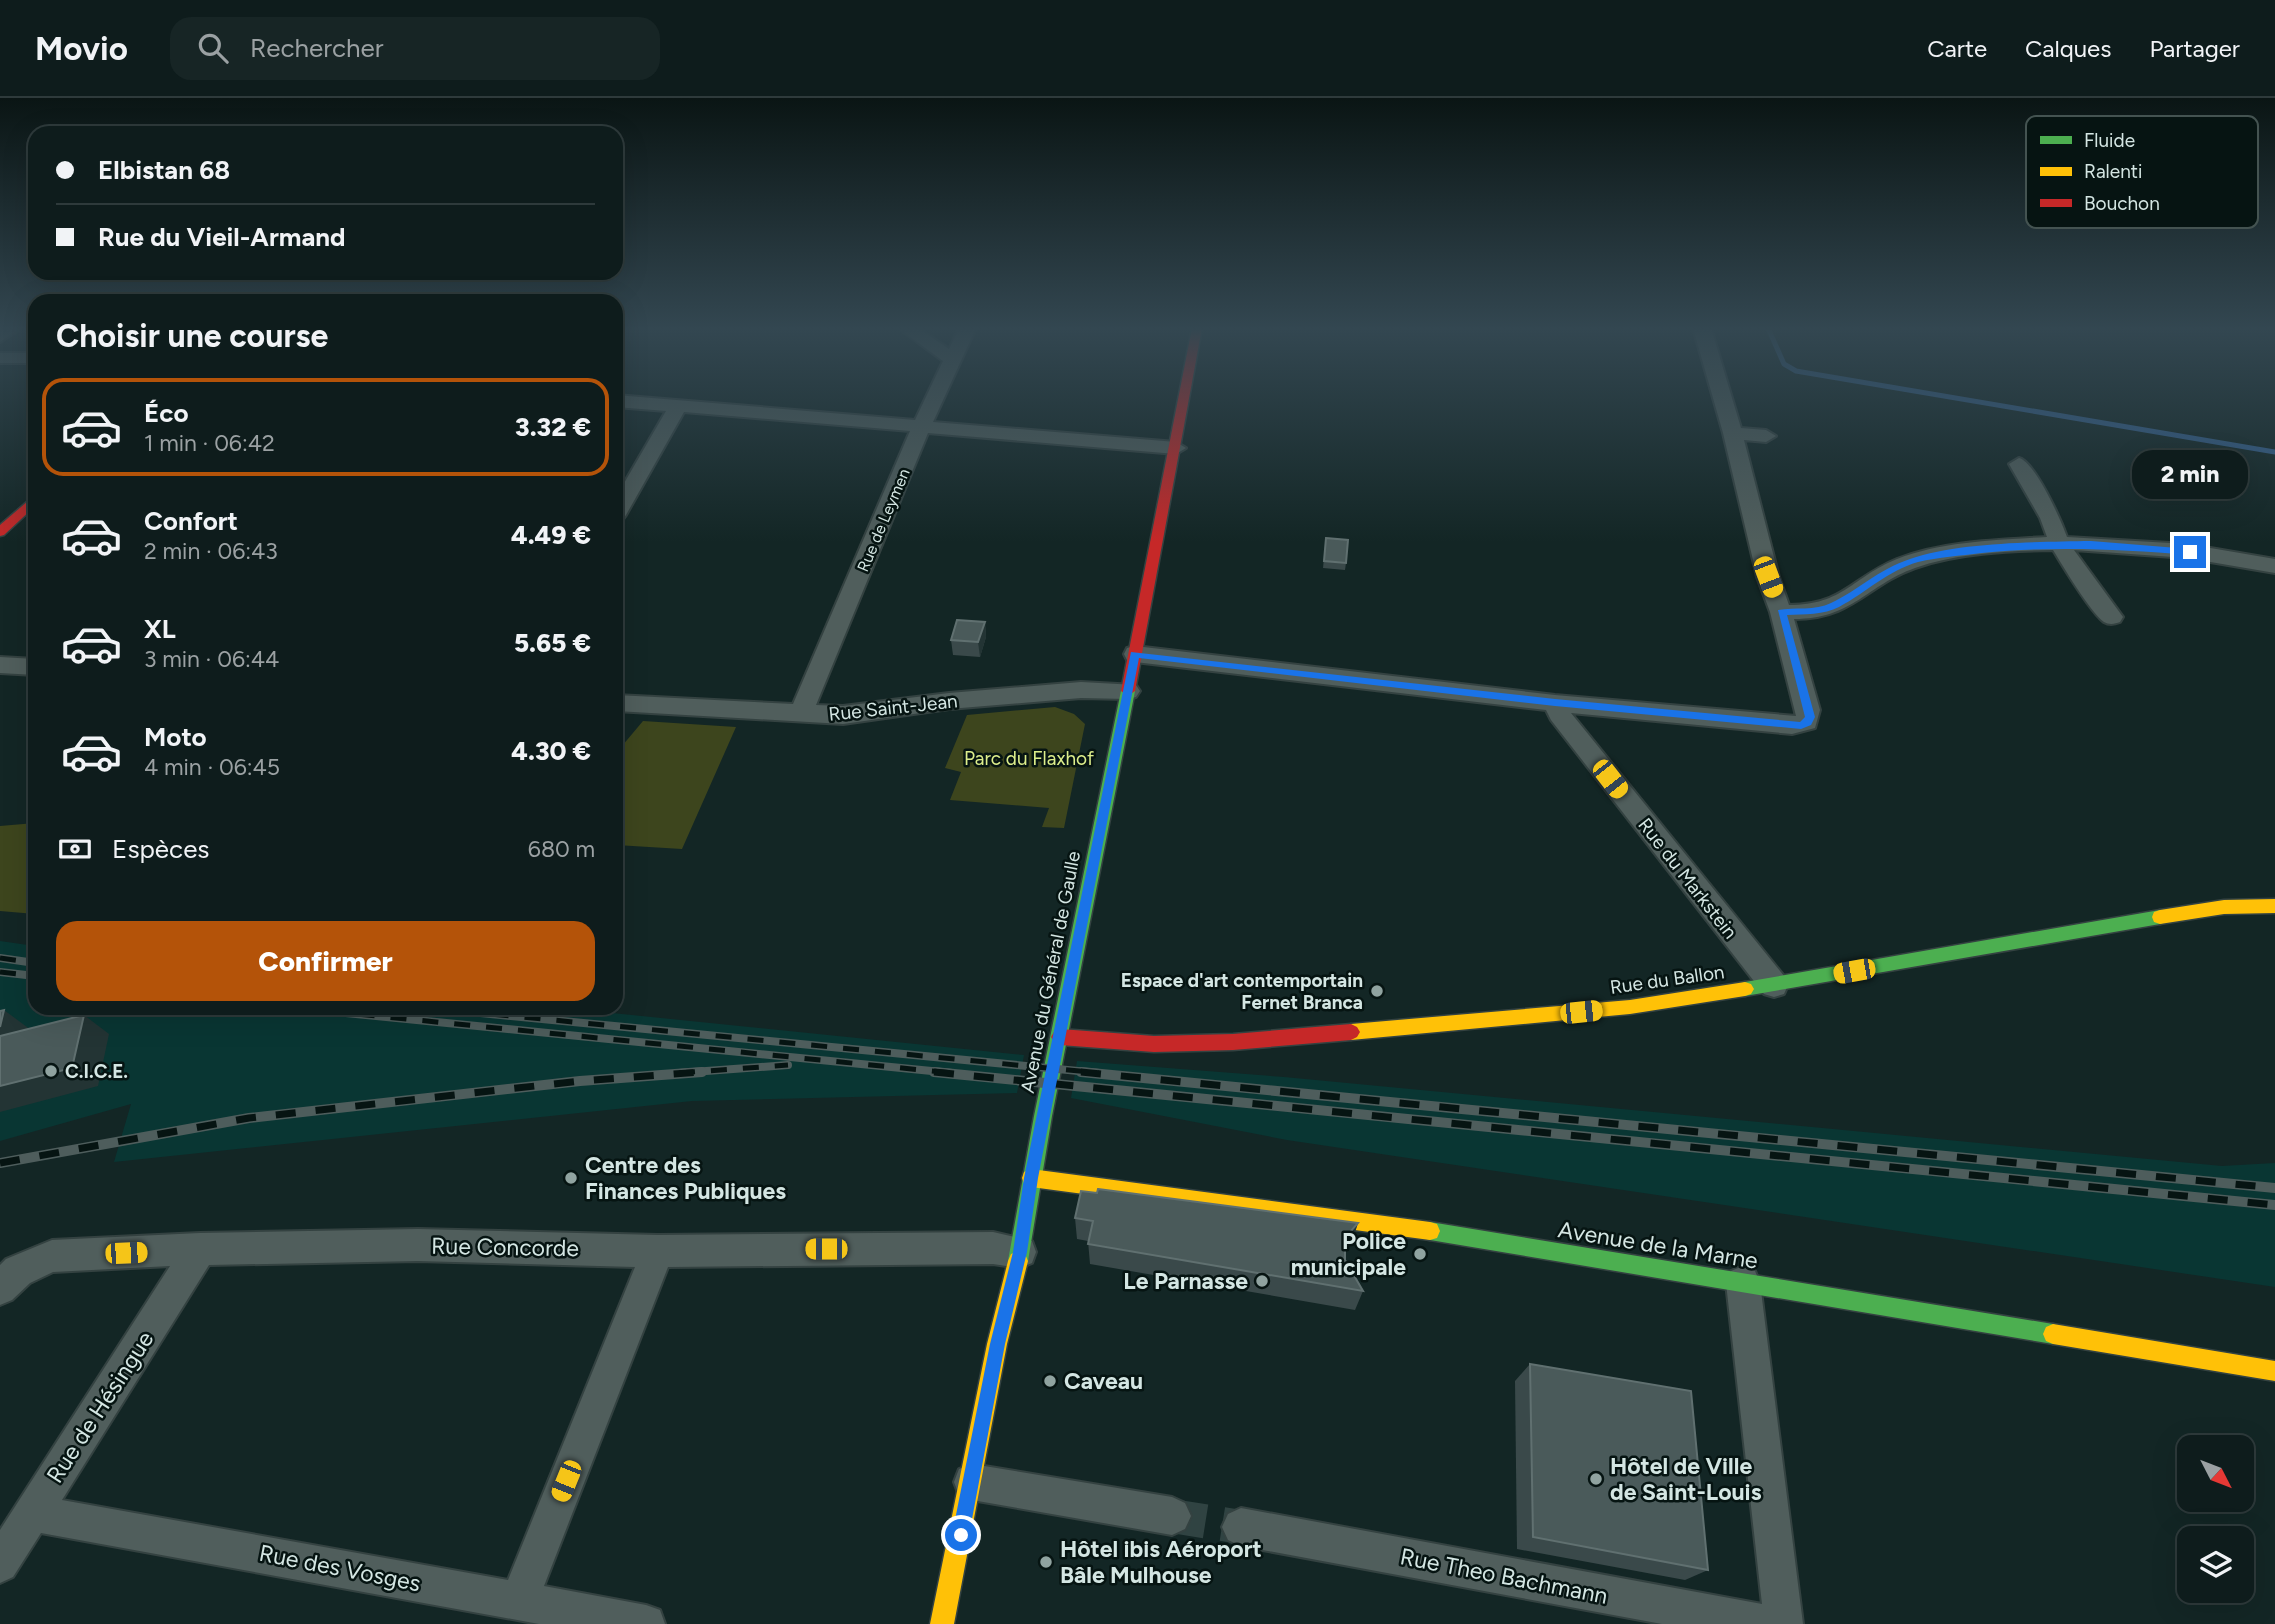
<!DOCTYPE html>
<html lang="fr">
<meta charset="utf-8">
<style>
body{margin:0;font-family:Figtree,sans-serif;background:#172525;color:#f1f3f6;height:100vh;display:flex;flex-direction:column;font-size:26px;white-space:nowrap}
*{box-sizing:border-box;margin:0}
p{font-size:23px;color:#9ba1a3}
.icon{flex:none;width:38px;height:38px;fill:none;stroke:currentColor;stroke-width:2;stroke-linecap:round;stroke-linejoin:round}
.map{position:relative;flex:1;overflow:hidden}
.drawer{position:absolute;left:28px;top:196px;width:595px;height:721px;display:flex;flex-direction:column;background:#0e1c1c;border-radius:21px;box-shadow:0 7px 28px #0002,0 0 0 2px #2e3a3b}
.drawer>*{flex:none}
.hud{position:absolute;left:28px;top:28px;width:595px;height:154px;border-radius:21px;box-shadow:0 7px 28px #0002,0 0 0 2px #2e3a3b;display:grid;align-content:center;height:154px;padding:0 28px;background:#0e1c1c}
.needle{width:46px;rotate:132deg}
.tools{position:absolute;left:2177px;top:1337px;display:grid;gap:14px}
.tools a{display:grid;place-items:center;width:77px;height:77px;border-radius:14px;background:#0e1c1c;box-shadow:0 7px 28px #0002,0 0 0 2px #2e3a3b;font-size:35px}
.end{position:absolute;width:32px;height:32px;margin:-16px;border:9px solid #1a73e8;background:#fff;box-shadow:0 0 0 4px #fff}
.from{border-radius:50%}
.bubble{position:absolute;height:49px;border-radius:21px;background:#0e1c1c;box-shadow:0 7px 28px #0002,0 0 0 2px #2e3a3b;font-size:23px;font-weight:800;line-height:49px;text-align:center}
.car{position:absolute;width:21px;height:42px;margin:-21px -10px;border-radius:9px;box-shadow:0 0 5px 2px #0007;background:linear-gradient(#f5c518 24%,#345 0 40%,#f5c518 0 76%,#345 0 86%,#f5c518 0)}
.hud b{display:flex;align-items:center;gap:24px;height:66px;font-size:26px}
.hud b+b{border-top:2px solid #2e3a3b}
.hud i{width:18px;height:18px;background:#f1f3f6}
ul{padding:0;list-style:none}
li{display:flex;align-items:center;gap:21px;height:98px;margin:0 14px 10px;padding:0 14px;border:4px solid transparent;border-radius:21px}
li div{flex:1}
li b{display:block;font-size:26px}
li em{font-style:normal;font-weight:800}
li.on{border-color:#b45309}
li>.icon{width:63px;height:63px;stroke-width:1.5}
h2{padding:0 28px;font-size:32px;line-height:84px}
.pay{display:flex;align-items:center;gap:18px;height:77px;padding:0 28px;font-size:26px}
.pay p{margin-inline-start:auto}
.cta{display:flex;gap:14px;margin-top:auto;padding:14px 28px}
.cta a{flex:1;height:80px;border-radius:21px;background:#b45309;color:#fff;font-size:28px;font-weight:800;line-height:80px;text-align:center}
header{display:flex;align-items:center;gap:42px;box-sizing:border-box;height:98px;padding:0 35px;background:#0e1c1c;border-bottom:2px solid #2e3a3b}
header strong{font-size:33px}
nav{display:flex;gap:38px;margin-inline-start:auto;font-size:24px}
.search{width:490px;height:63px;background:#172525;display:flex;align-items:center;gap:18px;box-sizing:border-box;padding:0 24px;border-radius:21px;color:#9ba1a3;font-size:26px}
.map>svg:first-child{display:block}
.built{fill:#093633}
.green{fill:#3d451d}
.lines{fill:none;stroke-linecap:round;stroke-linejoin:round}
.stream{stroke:#36608e;stroke-width:5}
.street-tunnel{stroke:#304342;stroke-width:34;stroke-dasharray:34 17;stroke-linecap:butt}
.street-casing{stroke:#344241;stroke-width:4}
.fast-casing{stroke:#344241;stroke-width:3}
.slow-casing{stroke:#344241;stroke-width:3}
.jam-casing{stroke:#344241;stroke-width:3}
.street{fill:#505e5c;fill-rule:evenodd}
.fast{fill:#4caf50;fill-rule:evenodd}
.slow{fill:#ffc107;fill-rule:evenodd}
.jam{fill:#c62828;fill-rule:evenodd}
.rail-far1-casing{stroke:#4e5d5c;stroke-width:8}
.rail-casing{stroke:#4e5d5c;stroke-width:10}
.rail-far1{stroke:#061412;stroke-width:5;stroke-dasharray:16;stroke-linecap:butt}
.rail{stroke:#061412;stroke-width:7;stroke-dasharray:20;stroke-linecap:butt}
.wall{fill:#3a494a}
.shaded-wall{fill:#233434}
.building{fill:#4a5a5a;stroke:#607070;stroke-width:2}
.route{fill:#1a73e8}
.poi-dot{fill:#90a3a0;stroke:#061412;stroke-width:2.5}
.labels{text-anchor:middle;stroke-width:5;stroke-linejoin:round;paint-order:stroke}
.far-street-label{font-size:16px;fill:#d4e6e3;stroke:#061412}
.street-label{font-size:19px;fill:#d4e6e3;stroke:#061412}
.park-label{font-size:19px;fill:#ddee8b;stroke:#061412}
.poi-label{font-size:19px;font-weight:bold;fill:#d4e6e3;stroke:#061412;text-anchor:end}
.near-poi-label{font-size:23px;font-weight:bold;fill:#d4e6e3;stroke:#061412;text-anchor:start}
.near-street-label{font-size:23px;fill:#d4e6e3;stroke:#061412}
.key{fill:#061412;stroke:#445351;stroke-width:2}
.key-label{font-size:19px;fill:#d4e6e3}
</style>
<header>
<strong>Movio</strong>
<div class="search"><svg class="icon" aria-label="search" viewBox="0 0 24 24"><circle cx="10" cy="10" r="6"/><path d="M15 15l6 6"/></svg>Rechercher</div>
<nav><a>Carte</a><a>Calques</a><a>Partager</a></nav>
</header>
<div class="map">
<svg width="2275" height="1526" viewBox="0 0 2275 1526">
<rect width="100%" height="100%" fill="#132625"/>
<g class="built">
<polygon points="0,843 35,848 35,910 563,910 1024,957 1017,995 692,1003 114,1064 131,1006 0,1043"/>
<polygon points="1077,963 1284,979 2222,1068 2275,1065 2275,1189 1287,1042 1071,1000"/>
</g>
<g class="green">
<polygon points="1055,609 1074,616 1085,626 1064,730 1042,729 1049,710 950,702 961,674 945,670 967,617"/>
<polygon points="643,623 736,629 682,751 616,747 616,649 622,648"/>
<polygon points="35,725 35,816 0,813 0,728"/>
</g>
<g class="lines">
<polyline class="stream" points="1768,230 1784,266 1796,273 2275,354"/>
<polyline class="street-tunnel" points="1172,1418 1241,1429"/>
<defs>
<g id="street">
<polygon points="21,230 0,244 1,230"/>
<polygon points="898,230 918,230 949,251 959,230 976,230 933,324 1176,344 1186,350 1176,356 928,335 816,607 843,608 949,595 1081,584 1136,587 1140,593 1136,599 1128,601 1081,600 949,611 843,626 616,613 616,597 793,606 910,333 684,314 626,417 623,421 616,423 616,399 666,313 616,309 616,297 915,322 943,263"/>
<path d="M1693,230H1711L1741,330L1766,332L1776,338L1766,344L1744,342L1779,479L1789,507C1844,507 1852,479 1897,461C1943,443 1998,442 2047,439L2040,420L2009,366L2019,360C2035,364 2061,422 2067,439L2187,446L2275,461V475L2187,460L2074,452L2123,519L2120,524C2115,526 2109,527 2104,524C2090,514 2063,468 2053,452C2008,453 1957,455 1915,470C1867,487 1853,521 1794,521L1820,612L1815,630L1792,636L1571,615L1784,878L1788,887L1784,896L1774,899L1764,896L1551,622L1546,612L1135,564L1127,562L1124,556L1127,550L1135,548L1555,597L1796,618L1770,514L1757,479L1723,335Z"/>
<rect x="0" y="255" width="35" height="10"/>
<polygon points="0,559 35,561 35,577 0,575"/>
<path d="M418,1131L658,1137L993,1134L1032,1143L1036,1154L1032,1165L1020,1170L993,1166L668,1169L544,1488L646,1507L660,1512L665,1526H539L41,1435L13,1479L0,1485V1432L170,1168L53,1174L30,1185L12,1202L0,1207V1167L6,1161L52,1142L200,1135ZM418,1163L635,1169L508,1482L62,1402L209,1167Z"/>
<polygon points="1743,1168 1755,1173 1760,1185 1803,1526 1662,1526 1241,1448 1228,1442 1222,1429 1228,1416 1241,1410 1762,1506 1726,1185 1731,1173"/>
<polygon points="972,1366 1172,1399 1185,1405 1191,1418 1185,1431 1172,1437 972,1402 959,1397 954,1384 959,1371"/>
</g>
<g id="fast">
<polygon points="1128,588 1135,593 1052,1018 1028,1163 1025,1170 1018,1173 1011,1170 1008,1163 1034,1018 1121,593"/>
<polygon points="2160,812 2166,814 2168,819 2166,824 2160,826 1745,898 1739,896 1736,891 1739,886 1745,884"/>
<polygon points="1430,1124 2053,1226 2060,1229 2063,1236 2060,1243 2053,1246 1430,1142 1423,1140 1420,1133 1423,1126"/>
</g>
<g id="slow">
<polygon points="2275,801 2275,815 2224,816 2160,826 2154,824 2152,819 2154,814 2160,812 2224,802"/>
<polygon points="1745,884 1751,886 1754,891 1751,896 1745,898 1630,916 1351,942 1345,939 1342,934 1345,929 1351,926 1630,902"/>
<polygon points="1031,1071 1430,1124 1437,1126 1440,1133 1437,1140 1430,1142 1031,1089 1024,1086 1022,1080 1024,1074"/>
<polygon points="1018,1153 1025,1156 1028,1163 1007,1246 954,1526 930,1526 987,1246 1008,1163 1011,1156"/>
<polygon points="2053,1226 2275,1263 2275,1283 2053,1246 2046,1243 2043,1236 2046,1229"/>
</g>
<g id="jam">
<polygon points="1192,230 1202,230 1135,593 1128,598 1121,593"/>
<polygon points="35,397 35,408 4,437 0,438 0,427"/>
<polygon points="1351,926 1357,929 1360,934 1357,939 1351,942 1233,952 1154,954 1060,947 1054,944 1051,939 1054,934 1060,931 1154,938 1233,936"/>
</g>
</defs>
<use href="#street" class="street-casing"/>
<use href="#fast" class="fast-casing"/>
<use href="#slow" class="slow-casing"/>
<use href="#jam" class="jam-casing"/>
<use href="#street" class="street"/>
<use href="#fast" class="fast"/>
<use href="#slow" class="slow"/>
<use href="#jam" class="jam"/>
<defs>
<g id="rail-far1">
<polyline points="0,860 35,865"/>
<polyline points="0,874 35,878"/>
<polyline points="295,910 952,975"/>
<polyline points="429,910 1099,975"/>
<polyline points="679,975 788,967"/>
</g>
<g id="rail">
<polyline points="934,974 2275,1107"/>
<polyline points="1081,974 2275,1090"/>
<polyline points="0,1065 249,1020 580,983 702,974"/>
</g>
</defs>
<use href="#rail-far1" class="rail-far1-casing"/>
<use href="#rail" class="rail-casing"/>
<use href="#rail-far1" class="rail-far1"/>
<use href="#rail" class="rail"/>
</g>
<g class="wall">
<polygon points="1326,440 1346,465 1345,472 1323,470"/>
<polygon points="985,524 986,539 980,559 953,557 951,542"/>
<polygon points="1075,1120 1358,1125 1351,1146 1345,1151 1345,1162 1363,1193 1355,1212 1090,1166 1088,1143 1077,1141"/>
<polygon points="1530,1266 1708,1472 1685,1482 1517,1451 1515,1283"/>
</g>
<g class="shaded-wall">
<polygon points="985,524 986,539 980,559 978,544"/>
<polygon points="4,912 31,932 0,940 0,929"/>
<polygon points="84,917 109,936 98,988 0,1014 0,988"/>
<polygon points="1358,1125 1351,1146 1342,1154 1338,1165 1350,1134"/>
</g>
<g class="building">
<polygon points="1326,440 1348,442 1346,465 1324,463"/>
<polygon points="957,522 985,524 978,544 951,542"/>
<polygon points="4,912 0,929 0,913"/>
<polygon points="84,917 72,970 0,988 0,938"/>
<polygon points="1098,1091 1358,1125 1350,1134 1345,1144 1345,1162 1363,1193 1088,1146 1093,1123 1075,1120 1081,1093 1097,1095"/>
<polygon points="1530,1266 1691,1293 1708,1472 1533,1439"/>
</g>
<linearGradient id="sky" x2="0" y2="1"><stop stop-color="#0a1514"/><stop offset="0.52" stop-color="#334751"/><stop offset="1" stop-color="#334751" stop-opacity="0"/></linearGradient>
<rect width="2275" height="444" fill="url(#sky)"/>
<path class="route" d="M2091,443L2190,451L2194,454L2190,457C2119,451 2052,448 1982,455C1960,458 1939,459 1918,464C1887,473 1867,494 1839,509C1824,517 1804,516 1787,517L1815,619L1811,627L1801,631L1555,608L1139,560L1038,1080L1027,1154L1005,1246L969,1437L966,1443L961,1445L955,1443L952,1437L990,1246L1013,1154L1024,1080L1131,554L1555,601L1800,624L1805,619L1778,512C1795,509 1815,513 1831,505C1859,492 1877,472 1910,461C1959,444 2038,444 2091,443Z"/>
<g class="poi-dot">
<circle cx="1377" cy="893" r="7"/>
<circle cx="51" cy="973" r="7"/>
<circle cx="571" cy="1080" r="7"/>
<circle cx="1420" cy="1156" r="7"/>
<circle cx="1262" cy="1183" r="7"/>
<circle cx="1050" cy="1283" r="7"/>
<circle cx="1596" cy="1381" r="7"/>
<circle cx="1046" cy="1464" r="7"/>
</g>
<g class="labels">
<g class="far-street-label">
<text transform="translate(883 422) rotate(-67)" y="6">Rue de Leymen</text>
</g>
<g class="street-label">
<text transform="translate(893 609) rotate(-6)" y="7">Rue Saint-Jean</text>
<text transform="translate(1688 780) rotate(52)" y="7">Rue du Markstein</text>
<text transform="translate(1050 874) rotate(-79)" y="7">Avenue du Général de Gaulle</text>
<text transform="translate(1667 881) rotate(-8)" y="7">Rue du Ballon</text>
</g>
<g class="park-label">
<text x="1029" y="667">Parc du Flaxhof</text>
</g>
<g class="poi-label">
<text x="1363" y="889">Espace d'art contemportain<tspan x="1363" dy="22">Fernet Branca</tspan></text>
<text x="65" y="980" text-anchor="start">C.I.C.E.</text>
</g>
<g class="near-poi-label">
<text x="585" y="1075">Centre des<tspan x="585" dy="26">Finances Publiques</tspan></text>
<text x="1406" y="1151" text-anchor="end">Police<tspan x="1406" dy="26">municipale</tspan></text>
<text x="1248" y="1191" text-anchor="end">Le Parnasse</text>
<text x="1064" y="1291">Caveau</text>
<text x="1610" y="1376">Hôtel de Ville<tspan x="1610" dy="26">de Saint-Louis</tspan></text>
<text x="1060" y="1459">Hôtel ibis Aéroport<tspan x="1060" dy="26">Bâle Mulhouse</tspan></text>
</g>
<g class="near-street-label">
<text transform="translate(1658 1147) rotate(9)" y="8">Avenue de la Marne</text>
<text transform="translate(505 1149) rotate(1)" y="8">Rue Concorde</text>
<text transform="translate(100 1309) rotate(-57)" y="8">Rue de Hésingue</text>
<text transform="translate(340 1470) rotate(11)" y="8">Rue des Vosges</text>
<text transform="translate(1504 1478) rotate(11)" y="8">Rue Theo Bachmann</text>
</g>
</g>
<rect x="2026" y="18" width="232" height="112" rx="10" class="key"/>
<rect x="2040" y="38" width="32" height="8" fill="#4caf50"/>
<rect x="2040" y="69" width="32" height="9" fill="#ffc107"/>
<rect x="2040" y="101" width="32" height="8" fill="#c62828"/>
<g class="key-label">
<text x="2084" y="49">Fluide</text>
<text x="2084" y="80">Ralenti</text>
<text x="2084" y="112">Bouchon</text>
</g>
</svg>
<div class="tools">
<a><svg class="needle" viewBox="-14 -14 28 28"><path d="M0-13l5 13h-10z" fill="#e53935"/><path d="M0 13l5-13h-10z" fill="#9ba1a3"/></svg></a>
<a><svg class="icon" aria-label="layers" viewBox="0 0 24 24"><path d="M12 4l9 5-9 5-9-5zM3 14l9 5 9-5"/></svg></a>
</div>
<i class="end from" style="left:961px;top:1437px"></i>
<i class="end" style="left:2190px;top:454px"></i>
<div class="bubble" style="left:2132px;top:352px;width:116px">2 min</div>
<i class="car" style="left:1768px;top:479px;rotate:159deg"></i>
<i class="car" style="left:1610px;top:681px;rotate:142deg"></i>
<i class="car" style="left:1854px;top:873px;rotate:260deg"></i>
<i class="car" style="left:1581px;top:914px;rotate:84deg"></i>
<i class="car" style="left:826px;top:1151px;rotate:270deg"></i>
<i class="car" style="left:126px;top:1155px;rotate:88deg"></i>
<i class="car" style="left:566px;top:1383px;rotate:202deg"></i>
<div class="hud">
<b><i class="from"></i>Elbistan 68</b>
<b><i></i>Rue du Vieil-Armand</b>
</div>
<section class="drawer">
<h2>Choisir une course</h2>
<ul>
<li class="on"><svg class="icon" aria-label="car" viewBox="0 0 24 24"><path d="M5 17H2v-5l4-1 3-4h7l3 4 3 1v5h-3M9 17h6M6 11h13"/><circle cx="7" cy="17" r="2"/><circle cx="17" cy="17" r="2"/></svg><div><b>Éco</b><p>1 min · 06:42</p></div><em>3.32 €</em></li>
<li><svg class="icon" aria-label="car" viewBox="0 0 24 24"><path d="M5 17H2v-5l4-1 3-4h7l3 4 3 1v5h-3M9 17h6M6 11h13"/><circle cx="7" cy="17" r="2"/><circle cx="17" cy="17" r="2"/></svg><div><b>Confort</b><p>2 min · 06:43</p></div><em>4.49 €</em></li>
<li><svg class="icon" aria-label="car" viewBox="0 0 24 24"><path d="M5 17H2v-5l4-1 3-4h7l3 4 3 1v5h-3M9 17h6M6 11h13"/><circle cx="7" cy="17" r="2"/><circle cx="17" cy="17" r="2"/></svg><div><b>XL</b><p>3 min · 06:44</p></div><em>5.65 €</em></li>
<li><svg class="icon" aria-label="car" viewBox="0 0 24 24"><path d="M5 17H2v-5l4-1 3-4h7l3 4 3 1v5h-3M9 17h6M6 11h13"/><circle cx="7" cy="17" r="2"/><circle cx="17" cy="17" r="2"/></svg><div><b>Moto</b><p>4 min · 06:45</p></div><em>4.30 €</em></li>
</ul>
<div class="pay"><svg class="icon" aria-label="cash" viewBox="0 0 24 24"><path d="M3 7h18v10H3z"/><circle cx="12" cy="12" r="2"/></svg>Espèces<p>680 m</p></div>
<div class="cta"><a>Confirmer</a></div>
</section>
</div>
